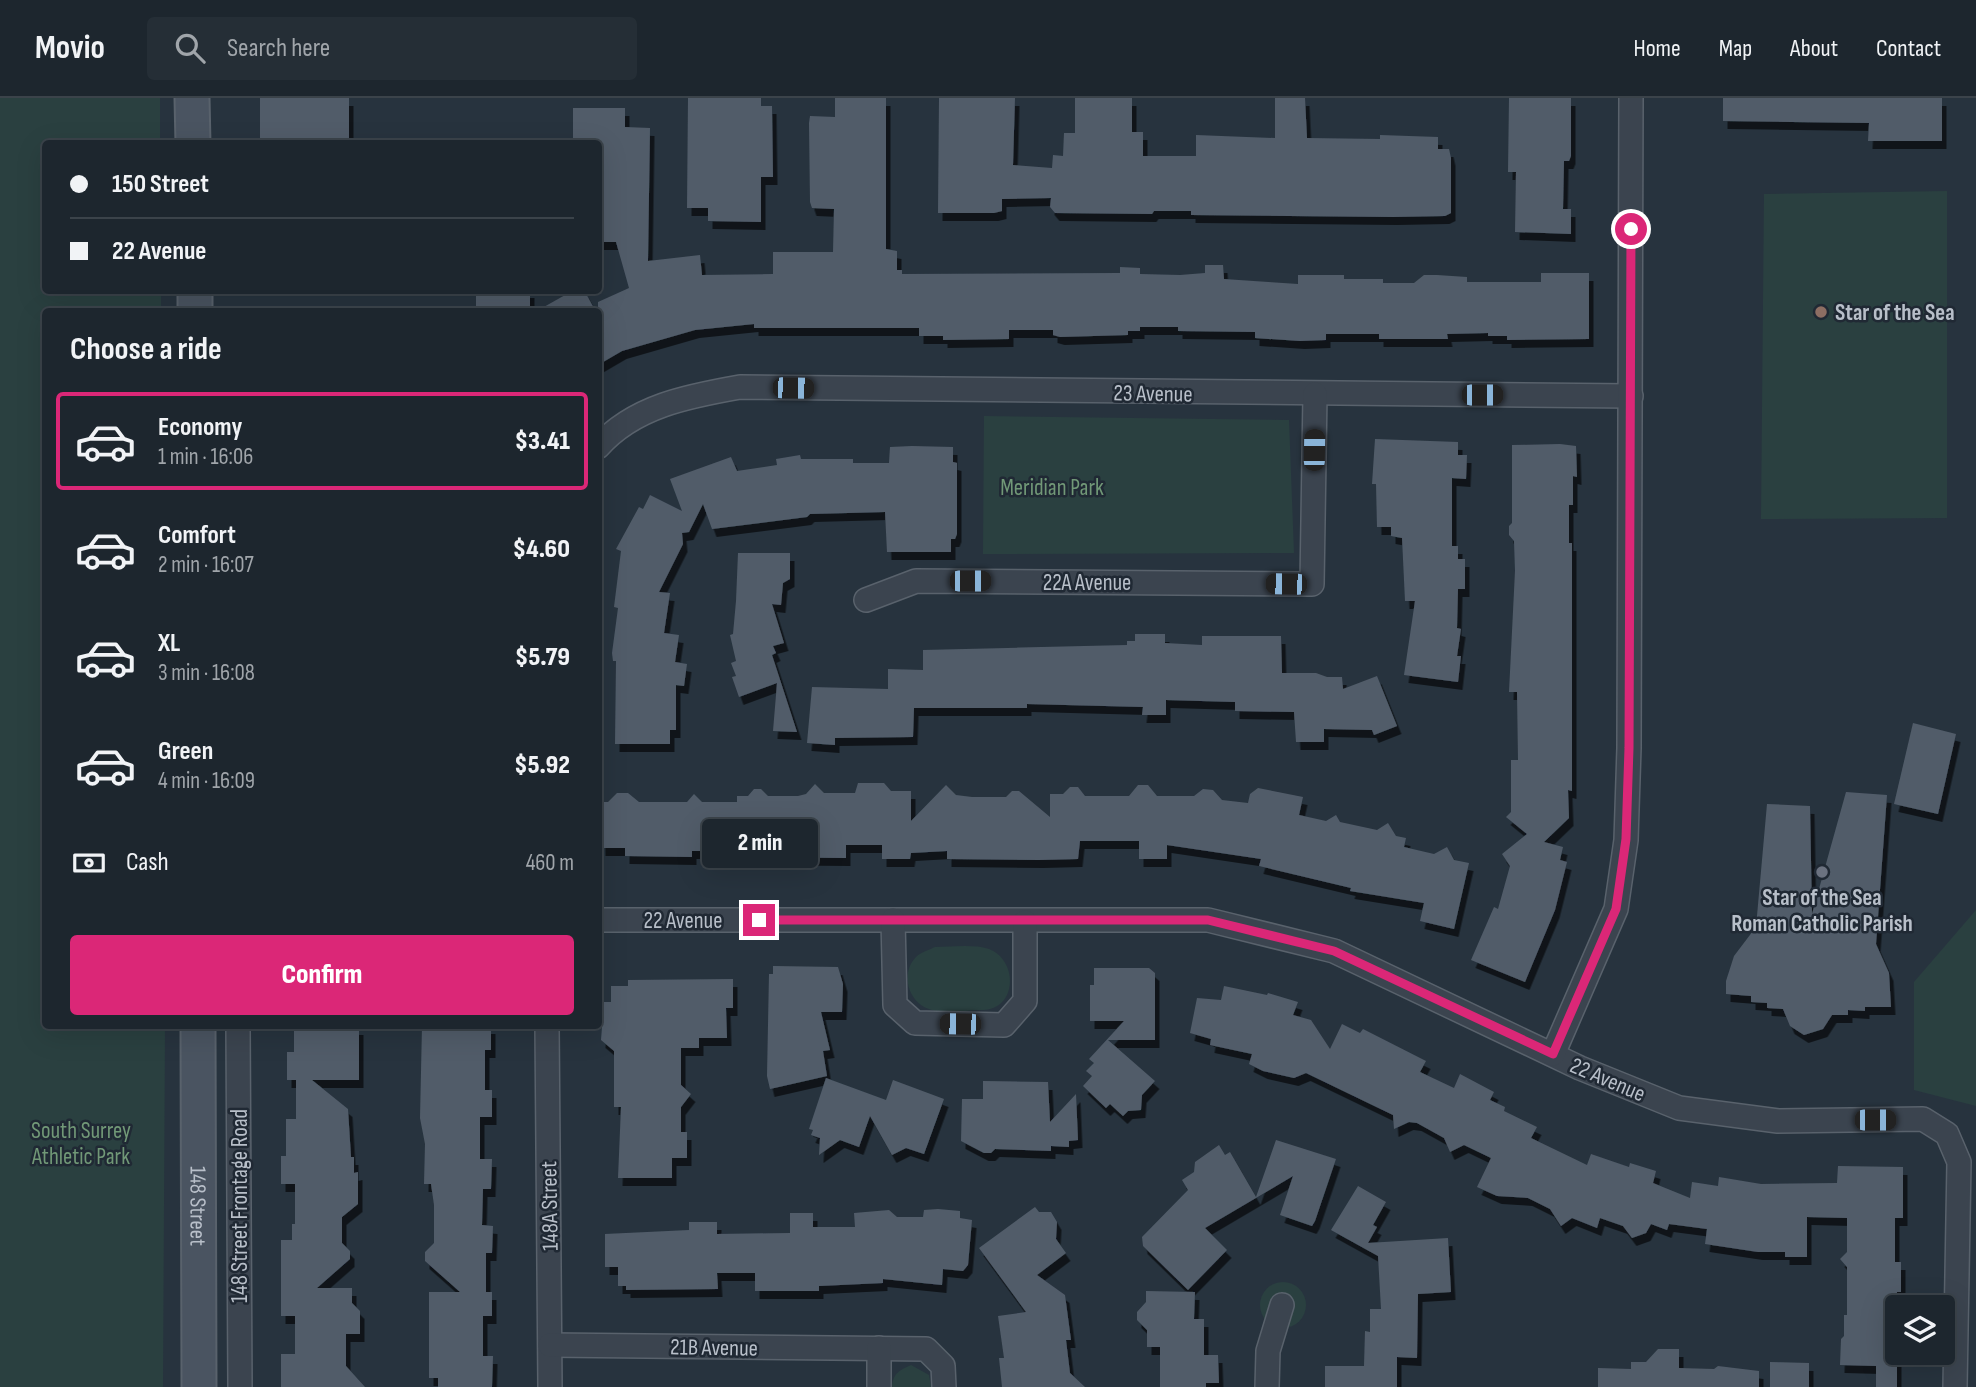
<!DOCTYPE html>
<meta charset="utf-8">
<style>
body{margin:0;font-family:"Sofia Sans Condensed",sans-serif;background:#252e36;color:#f1f3f6;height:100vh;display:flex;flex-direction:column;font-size:26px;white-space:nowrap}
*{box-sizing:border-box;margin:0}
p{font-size:23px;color:#a0a5aa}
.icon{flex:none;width:38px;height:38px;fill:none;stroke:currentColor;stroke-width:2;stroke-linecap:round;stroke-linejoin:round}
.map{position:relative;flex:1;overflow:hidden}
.panel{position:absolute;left:42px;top:210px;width:560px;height:721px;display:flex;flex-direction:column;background:#1d262e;border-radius:7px;box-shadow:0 7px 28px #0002,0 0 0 2px #3b434a}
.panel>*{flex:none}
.top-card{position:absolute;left:42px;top:42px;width:560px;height:154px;border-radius:7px;box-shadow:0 7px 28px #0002,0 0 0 2px #3b434a;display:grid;align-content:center;height:154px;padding:0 28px;background:#1d262e}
.controls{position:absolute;left:1885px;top:1197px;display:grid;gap:14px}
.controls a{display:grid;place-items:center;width:70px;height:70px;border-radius:7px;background:#1d262e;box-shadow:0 7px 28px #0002,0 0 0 2px #3b434a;font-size:35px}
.end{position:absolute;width:32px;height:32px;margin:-16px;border:9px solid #db2777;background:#fff;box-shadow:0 0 0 4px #fff}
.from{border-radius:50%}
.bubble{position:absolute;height:49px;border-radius:7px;background:#1d262e;box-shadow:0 7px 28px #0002,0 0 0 2px #3b434a;font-size:23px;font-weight:800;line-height:49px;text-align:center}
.car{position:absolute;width:21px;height:42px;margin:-21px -10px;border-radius:9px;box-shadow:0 0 5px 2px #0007;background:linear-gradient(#222 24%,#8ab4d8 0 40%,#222 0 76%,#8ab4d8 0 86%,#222 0)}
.top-card b{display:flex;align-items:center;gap:24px;height:66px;font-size:26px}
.top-card b+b{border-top:2px solid #3b434a}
.top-card i{width:18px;height:18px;background:#f1f3f6}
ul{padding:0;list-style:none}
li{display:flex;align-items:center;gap:21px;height:98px;margin:0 14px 10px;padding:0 14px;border:4px solid transparent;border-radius:7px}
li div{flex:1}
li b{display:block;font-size:26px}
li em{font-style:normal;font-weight:800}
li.on{border-color:#db2777}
li>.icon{width:63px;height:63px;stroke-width:1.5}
h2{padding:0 28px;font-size:32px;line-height:84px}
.pay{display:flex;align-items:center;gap:18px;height:77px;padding:0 28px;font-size:26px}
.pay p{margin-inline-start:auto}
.button{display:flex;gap:14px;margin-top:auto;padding:14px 28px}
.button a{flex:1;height:80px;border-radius:7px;background:#db2777;color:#fff;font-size:28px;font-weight:800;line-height:80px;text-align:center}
header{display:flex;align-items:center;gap:42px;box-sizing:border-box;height:98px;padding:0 35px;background:#1d262e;border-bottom:2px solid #3b434a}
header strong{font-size:33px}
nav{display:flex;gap:38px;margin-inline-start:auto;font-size:24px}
.search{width:490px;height:63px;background:#252e36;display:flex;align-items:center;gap:18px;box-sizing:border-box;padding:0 24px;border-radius:7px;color:#a0a5aa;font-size:26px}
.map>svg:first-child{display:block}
.green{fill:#2a4040}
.building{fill:#515c69;filter:url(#shadow)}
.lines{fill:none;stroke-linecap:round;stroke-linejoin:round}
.minor-casing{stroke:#59626c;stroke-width:26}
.secondary-casing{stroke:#59626c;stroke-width:37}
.minor{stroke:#3b444f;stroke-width:23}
.secondary{stroke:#4a5461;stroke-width:33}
.route{stroke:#db2777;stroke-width:9}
.education-dot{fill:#8d6e63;stroke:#202934;stroke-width:2.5}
.worship-dot{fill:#6b7280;stroke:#202934;stroke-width:2.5}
.labels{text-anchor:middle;stroke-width:5;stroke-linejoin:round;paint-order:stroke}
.poi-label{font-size:23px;font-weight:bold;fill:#b8bfc9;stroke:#202934;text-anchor:start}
.street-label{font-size:23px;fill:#b8bfc9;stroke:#202934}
.park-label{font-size:23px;fill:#719877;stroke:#202934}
</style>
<header>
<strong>Movio</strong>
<div class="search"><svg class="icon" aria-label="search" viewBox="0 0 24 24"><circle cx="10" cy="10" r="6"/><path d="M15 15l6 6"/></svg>Search here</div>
<nav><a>Home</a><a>Map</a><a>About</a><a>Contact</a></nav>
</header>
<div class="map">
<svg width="1976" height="1289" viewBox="0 0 1976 1289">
<defs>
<filter id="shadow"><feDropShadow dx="4.5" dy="8" stdDeviation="0" flood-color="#0009"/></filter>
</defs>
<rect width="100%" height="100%" fill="#27333e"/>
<g class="green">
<polygon points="0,0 160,0 160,45 46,46 46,192 161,193 161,213 46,214 46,928 165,928 163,1289 0,1289"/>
<polygon points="1947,93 1947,420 1761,421 1764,96"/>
<polygon points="984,318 1289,322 1294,455 983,456"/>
<polygon points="1976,812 1976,1008 1914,992 1914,884"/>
<path d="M935,849C951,849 974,846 989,851C1018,862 1018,911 983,912C967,912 943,917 929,911C908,904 900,875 916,859C921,854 929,852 935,849Z"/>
<circle cx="1283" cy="1207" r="23"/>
<path d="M911,1267L929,1277L931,1289H892C893,1275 900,1272 911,1267Z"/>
</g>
<g class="building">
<rect x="260" y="0" width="89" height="46"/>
<polygon points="688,0 761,0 761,8 772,8 773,79 761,79 761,124 708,123 708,110 687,110"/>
<polygon points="835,0 886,0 886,151 897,153 897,172 902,172 902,176 1120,175 1120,169 1140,170 1140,176 1180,177 1205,175 1205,167 1223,167 1224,181 1298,186 1298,177 1344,177 1344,181 1383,181 1383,185 1414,185 1424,177 1437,177 1467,179 1467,184 1541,184 1541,175 1589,175 1589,241 1507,242 1507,238 1488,238 1488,235 1447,236 1448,241 1379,241 1379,236 1326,236 1326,242 1300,243 1255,240 1255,234 1178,233 1178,229 1140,229 1140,233 1128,233 1128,237 1060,239 1053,237 1053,232 1009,232 1009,241 943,242 943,238 919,238 919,230 754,230 754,226 695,232 622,253 598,267 598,204 629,190 616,144 598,144 598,46 573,46 573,10 625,10 625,29 650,30 648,163 700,157 702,177 773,176 773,154 833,154 834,111 812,110 810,104 809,25 810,18 835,19"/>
<polygon points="939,0 1015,0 1013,67 1052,70 1053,57 1063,58 1064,35 1075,35 1075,0 1132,0 1132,34 1143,34 1143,58 1196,58 1196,37 1275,40 1275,0 1305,0 1307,40 1380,41 1380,37 1438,39 1438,51 1449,51 1451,60 1451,115 1445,118 1393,119 1191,117 1191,113 1154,113 1152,116 1055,115 1050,109 1051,100 1002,101 1002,113 994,115 938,115"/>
<polygon points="1509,0 1571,0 1571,58 1569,63 1564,63 1563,111 1571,111 1571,136 1515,134 1516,74 1508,74"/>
<polygon points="1723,0 1942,0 1942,43 1868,43 1869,25 1723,23"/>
<rect x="476" y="192" width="54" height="22"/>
<polygon points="574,192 584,192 596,214 535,214"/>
<polygon points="1375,341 1458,344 1458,357 1467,357 1466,381 1452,380 1452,448 1458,448 1458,461 1465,461 1465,491 1458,491 1457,530 1461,531 1457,558 1461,558 1458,584 1404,577 1415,503 1405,503 1402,440 1391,438 1391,429 1377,429 1376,386 1372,386"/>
<polygon points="1560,346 1576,348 1577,379 1573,378 1573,407 1569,407 1569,445 1572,445 1572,693 1568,692 1569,720 1544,744 1563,749 1560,762 1567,764 1555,812 1525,884 1471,862 1494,809 1498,811 1510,768 1502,756 1527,736 1506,719 1511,714 1511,662 1518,662 1517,594 1509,594 1515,473 1514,443 1509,437 1509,428 1512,425 1512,347"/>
<polygon points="912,348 953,349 953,364 957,365 957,436 955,441 951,441 951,454 887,454 885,414 810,416 807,419 712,431 703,406 689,434 682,435 683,446 659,494 670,495 664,535 679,537 675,564 687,566 684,588 676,587 676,632 670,632 670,646 615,646 616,563 613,563 612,555 618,510 614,509 621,453 616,451 639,409 643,411 650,397 682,413 670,381 731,359 737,373 777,367 776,361 800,357 801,361 853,361 853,365 889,365 890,349"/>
<polygon points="738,455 790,455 790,481 783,485 781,507 772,506 784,545 773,548 776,555 772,557 797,634 773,633 777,585 739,599 732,579 736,578 731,565 736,563 730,537 733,536 736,503"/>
<polygon points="1135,536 1165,536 1165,545 1202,547 1202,538 1281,538 1282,575 1316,575 1327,579 1342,579 1343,591 1377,578 1397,628 1374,637 1372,632 1324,631 1324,644 1296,644 1294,614 1235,613 1235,604 1166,602 1166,617 1142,617 1143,609 1027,606 1027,610 914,610 913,639 835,640 835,647 807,645 812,589 888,591 888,571 923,572 923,552 1127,547 1127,543 1135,543"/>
<polygon points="1913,625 1956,636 1938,716 1894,706"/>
<polygon points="858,685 884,685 891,693 911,693 911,723 946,687 956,697 972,699 1006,699 1012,693 1019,693 1050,719 1050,696 1063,696 1070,689 1078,689 1085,698 1129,698 1138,687 1148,687 1157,698 1194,698 1203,691 1213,692 1222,702 1248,705 1250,696 1258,690 1303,699 1299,717 1326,723 1336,717 1340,724 1377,732 1388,725 1396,738 1406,740 1404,749 1434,756 1447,749 1454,762 1469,765 1454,831 1420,823 1424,805 1350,793 1351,790 1259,768 1261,761 1167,747 1167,761 1139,761 1139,743 1080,743 1078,761 1039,762 947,761 947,753 911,755 910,761 882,761 882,747 846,747 846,760 742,759 742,753 692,753 692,759 625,758 625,750 601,750 600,704 608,704 617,695 628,695 639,704 687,704 694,696 702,704 737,704 737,698 748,698 754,691 761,691 768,698 798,698 806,696 815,686 824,695 855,695"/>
<polygon points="1846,694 1887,697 1876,846 1889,875 1891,909 1865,909 1865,913 1848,912 1848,917 1832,917 1823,931 1804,937 1790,928 1783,911 1767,910 1767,905 1751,904 1751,898 1726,896 1726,883 1734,858 1756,829 1767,706 1810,708 1812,816"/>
<polygon points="773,868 838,869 843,886 842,914 821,914 830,952 823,953 827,978 770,991 767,978 769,876 773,876"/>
<polygon points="1094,870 1149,870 1155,875 1155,942 1108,942 1155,983 1142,997 1141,1012 1128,1013 1123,1018 1110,1006 1106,1010 1083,988 1092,978 1086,973 1094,965 1089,961 1124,923 1090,923 1090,887 1094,887"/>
<polygon points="733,881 733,910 726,910 727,940 699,940 699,950 681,950 681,987 691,996 681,1009 681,1034 687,1034 687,1060 672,1060 672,1080 618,1080 621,1009 614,1009 614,953 601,942 604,904 611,904 611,888 628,888 628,882"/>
<polygon points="1224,888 1267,897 1268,895 1298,904 1293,917 1311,922 1330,951 1342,926 1360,935 1363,931 1426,963 1420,974 1454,990 1460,976 1494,994 1490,1002 1505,1009 1504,1013 1537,1029 1531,1040 1587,1067 1591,1056 1629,1069 1630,1065 1656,1073 1653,1085 1690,1100 1692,1084 1718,1088 1719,1079 1761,1086 1837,1085 1838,1068 1903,1069 1903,1120 1895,1120 1895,1164 1901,1164 1901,1194 1897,1194 1897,1289 1876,1289 1876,1268 1840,1267 1841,1241 1844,1238 1844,1217 1847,1217 1847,1169 1840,1161 1847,1154 1847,1120 1807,1119 1807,1159 1785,1159 1785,1154 1758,1154 1705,1146 1707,1131 1669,1126 1667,1132 1651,1126 1646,1135 1632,1140 1623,1128 1600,1120 1597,1130 1572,1120 1561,1128 1550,1111 1528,1100 1497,1098 1477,1089 1491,1060 1464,1047 1450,1054 1444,1040 1417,1025 1409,1024 1394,1031 1393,1017 1306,975 1294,980 1263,973 1249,966 1252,956 1210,947 1211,941 1190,935 1197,900 1221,902"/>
<polygon points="294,928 359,929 359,982 312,982 348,1011 351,1059 354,1059 354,1075 358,1074 358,1106 342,1119 342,1145 350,1153 350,1161 317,1190 352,1190 352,1205 360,1213 360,1236 346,1236 346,1268 365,1289 281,1289 281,1256 295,1256 295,1218 281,1218 281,1142 292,1142 292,1126 295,1126 295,1086 281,1086 281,1058 286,1058 286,1021 296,1021 296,982 287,982 287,954 294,954"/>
<polygon points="422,928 491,928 491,952 485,952 485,992 492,992 492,1019 480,1019 480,1061 492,1061 491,1091 483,1091 482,1127 493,1128 492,1155 486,1155 486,1194 492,1194 492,1218 483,1218 483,1258 493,1258 492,1289 438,1289 438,1280 429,1280 429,1194 460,1194 425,1163 425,1154 434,1145 434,1107 431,1086 424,1086 425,1046 420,1020"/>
<polygon points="826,980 886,1002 893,982 944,1001 924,1056 906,1050 892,1057 870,1018 859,1049 840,1042 819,1057 820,1040 811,1037 813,1032 809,1031"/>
<polygon points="983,983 1048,984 1050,1024 1076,996 1078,1042 1069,1043 1069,1049 1051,1048 1051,1053 995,1051 991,1055 984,1055 961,1043 962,1001 983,1001"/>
<polygon points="1276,1042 1336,1061 1315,1123 1312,1128 1280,1117 1293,1078 1205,1130 1227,1152 1188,1192 1143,1148 1142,1139 1188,1092 1182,1082 1194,1074 1195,1064 1219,1047 1225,1057 1230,1054 1256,1099"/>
<polygon points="1358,1088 1386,1104 1373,1127 1377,1129 1368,1145 1448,1140 1451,1194 1418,1196 1417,1260 1397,1259 1397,1289 1325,1289 1325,1268 1364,1268 1365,1233 1370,1234 1370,1211 1381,1211 1378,1158 1331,1132"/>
<polygon points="1035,1109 1039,1114 1051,1114 1057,1124 1056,1141 1066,1155 1037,1177 1065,1197 1071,1242 1066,1242 1070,1275 1085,1289 1002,1289 999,1260 1004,1260 998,1218 1026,1214 979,1150"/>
<polygon points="938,1111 960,1113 960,1120 972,1122 968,1167 963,1173 943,1171 942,1187 883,1181 883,1185 819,1188 819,1193 755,1193 755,1175 717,1175 718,1191 626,1192 626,1188 618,1188 618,1169 605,1169 605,1136 689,1132 689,1124 717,1124 717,1136 790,1135 790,1115 813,1115 813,1129 855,1129 854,1115 889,1112 897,1119 923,1119 924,1112"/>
<polygon points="1146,1193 1195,1194 1194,1221 1204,1221 1204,1257 1218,1257 1219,1285 1206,1285 1206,1289 1160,1289 1160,1249 1147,1249 1147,1232 1137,1222 1137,1214 1146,1204"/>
<polygon points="1658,1251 1679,1251 1679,1270 1714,1271 1718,1268 1759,1273 1759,1289 1598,1289 1598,1270 1631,1271 1631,1264 1646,1264"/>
<polygon points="1770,1264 1809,1265 1809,1289 1770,1289"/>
</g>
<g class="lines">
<defs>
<g id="minor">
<path d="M598,349C634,308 689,298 740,289L1631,298"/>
<polyline points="866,502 916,483 1312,486 1315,296"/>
<polyline points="598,822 1208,822 1334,853 1580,970 1679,1010 1778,1023 1923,1021 1947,1036 1959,1064 1955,1289"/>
<polyline points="893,822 895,907 915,925 1004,927 1025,903 1025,824"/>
<polyline points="238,928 240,1289"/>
<polyline points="547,928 550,1289"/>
<polyline points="1553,956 1616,811 1626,742 1629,650 1631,0"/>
<polyline points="550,1247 926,1251 943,1268 944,1289"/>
<polyline points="879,1250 879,1289"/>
<polyline points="1267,1289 1268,1253 1282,1207"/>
</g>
<g id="secondary">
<polyline points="192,0 193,46"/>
<polyline points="195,192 195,214"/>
<path id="s1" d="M198,928L199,1289"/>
</g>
</defs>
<use href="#minor" class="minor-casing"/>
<use href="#secondary" class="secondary-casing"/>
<use href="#minor" class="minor"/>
<use href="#secondary" class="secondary"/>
</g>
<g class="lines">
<polyline class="route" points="759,822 1208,822 1334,853 1553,956 1616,811 1626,741 1629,650 1631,131"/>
</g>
<circle class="education-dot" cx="1821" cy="214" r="7"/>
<circle class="worship-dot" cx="1822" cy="774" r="7"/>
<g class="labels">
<g class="poi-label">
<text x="1835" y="222">Star of the Sea</text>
<text x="1822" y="807" text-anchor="middle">Star of the Sea<tspan x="1822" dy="26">Roman Catholic Parish</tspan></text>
</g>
<g class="street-label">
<text transform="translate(1153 295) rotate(1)" y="8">23 Avenue</text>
<text x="1087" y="492">22A Avenue</text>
<text x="683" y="830">22 Avenue</text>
<text transform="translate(1608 981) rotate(23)" y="8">22 Avenue</text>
<text dy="8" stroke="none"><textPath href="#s1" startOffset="180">148 Street</textPath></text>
<text transform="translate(239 1108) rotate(-90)" y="8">148 Street Frontage Road</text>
<text transform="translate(549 1108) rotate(-91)" y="8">148A Street</text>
<text transform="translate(714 1249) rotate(1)" y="8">21B Avenue</text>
</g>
<g class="park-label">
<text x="1052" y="397">Meridian Park</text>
<text x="81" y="1040">South Surrey<tspan x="81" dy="26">Athletic Park</tspan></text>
</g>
</g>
</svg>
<div class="controls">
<a><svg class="icon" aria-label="layers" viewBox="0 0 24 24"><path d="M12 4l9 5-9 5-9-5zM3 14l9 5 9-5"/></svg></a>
</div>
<i class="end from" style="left:1631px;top:131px"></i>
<i class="end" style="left:759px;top:822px"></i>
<div class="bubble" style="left:702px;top:721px;width:116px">2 min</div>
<i class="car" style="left:793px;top:290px;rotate:91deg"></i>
<i class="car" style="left:1482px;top:297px;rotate:90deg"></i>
<i class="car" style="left:1314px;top:352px;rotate:1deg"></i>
<i class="car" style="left:970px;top:483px;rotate:90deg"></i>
<i class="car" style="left:1286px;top:486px;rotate:271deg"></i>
<i class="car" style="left:960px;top:926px;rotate:271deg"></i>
<i class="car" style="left:1875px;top:1022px;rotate:90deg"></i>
<div class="top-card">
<b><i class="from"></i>150 Street</b>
<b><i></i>22 Avenue</b>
</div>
<section class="panel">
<h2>Choose a ride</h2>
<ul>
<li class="on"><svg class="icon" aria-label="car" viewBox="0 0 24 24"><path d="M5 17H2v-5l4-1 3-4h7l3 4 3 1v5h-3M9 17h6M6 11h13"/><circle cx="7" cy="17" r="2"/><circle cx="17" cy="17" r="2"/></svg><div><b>Economy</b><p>1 min · 16:06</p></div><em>$3.41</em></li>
<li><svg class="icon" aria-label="car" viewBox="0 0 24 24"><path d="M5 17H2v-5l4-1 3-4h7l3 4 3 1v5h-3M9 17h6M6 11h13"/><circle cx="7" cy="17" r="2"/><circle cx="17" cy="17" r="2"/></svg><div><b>Comfort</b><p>2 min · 16:07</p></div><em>$4.60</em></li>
<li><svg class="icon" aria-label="car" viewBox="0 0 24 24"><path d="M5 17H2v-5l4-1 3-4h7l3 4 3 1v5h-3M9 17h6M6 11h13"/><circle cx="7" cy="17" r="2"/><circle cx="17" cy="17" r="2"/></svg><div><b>XL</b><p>3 min · 16:08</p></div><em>$5.79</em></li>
<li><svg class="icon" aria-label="car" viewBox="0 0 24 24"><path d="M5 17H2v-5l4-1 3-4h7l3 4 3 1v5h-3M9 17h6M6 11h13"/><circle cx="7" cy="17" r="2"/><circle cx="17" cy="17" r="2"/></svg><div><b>Green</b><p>4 min · 16:09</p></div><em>$5.92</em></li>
</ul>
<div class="pay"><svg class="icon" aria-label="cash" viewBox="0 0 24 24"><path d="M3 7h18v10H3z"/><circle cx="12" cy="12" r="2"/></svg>Cash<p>460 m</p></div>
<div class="button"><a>Confirm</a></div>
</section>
</div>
